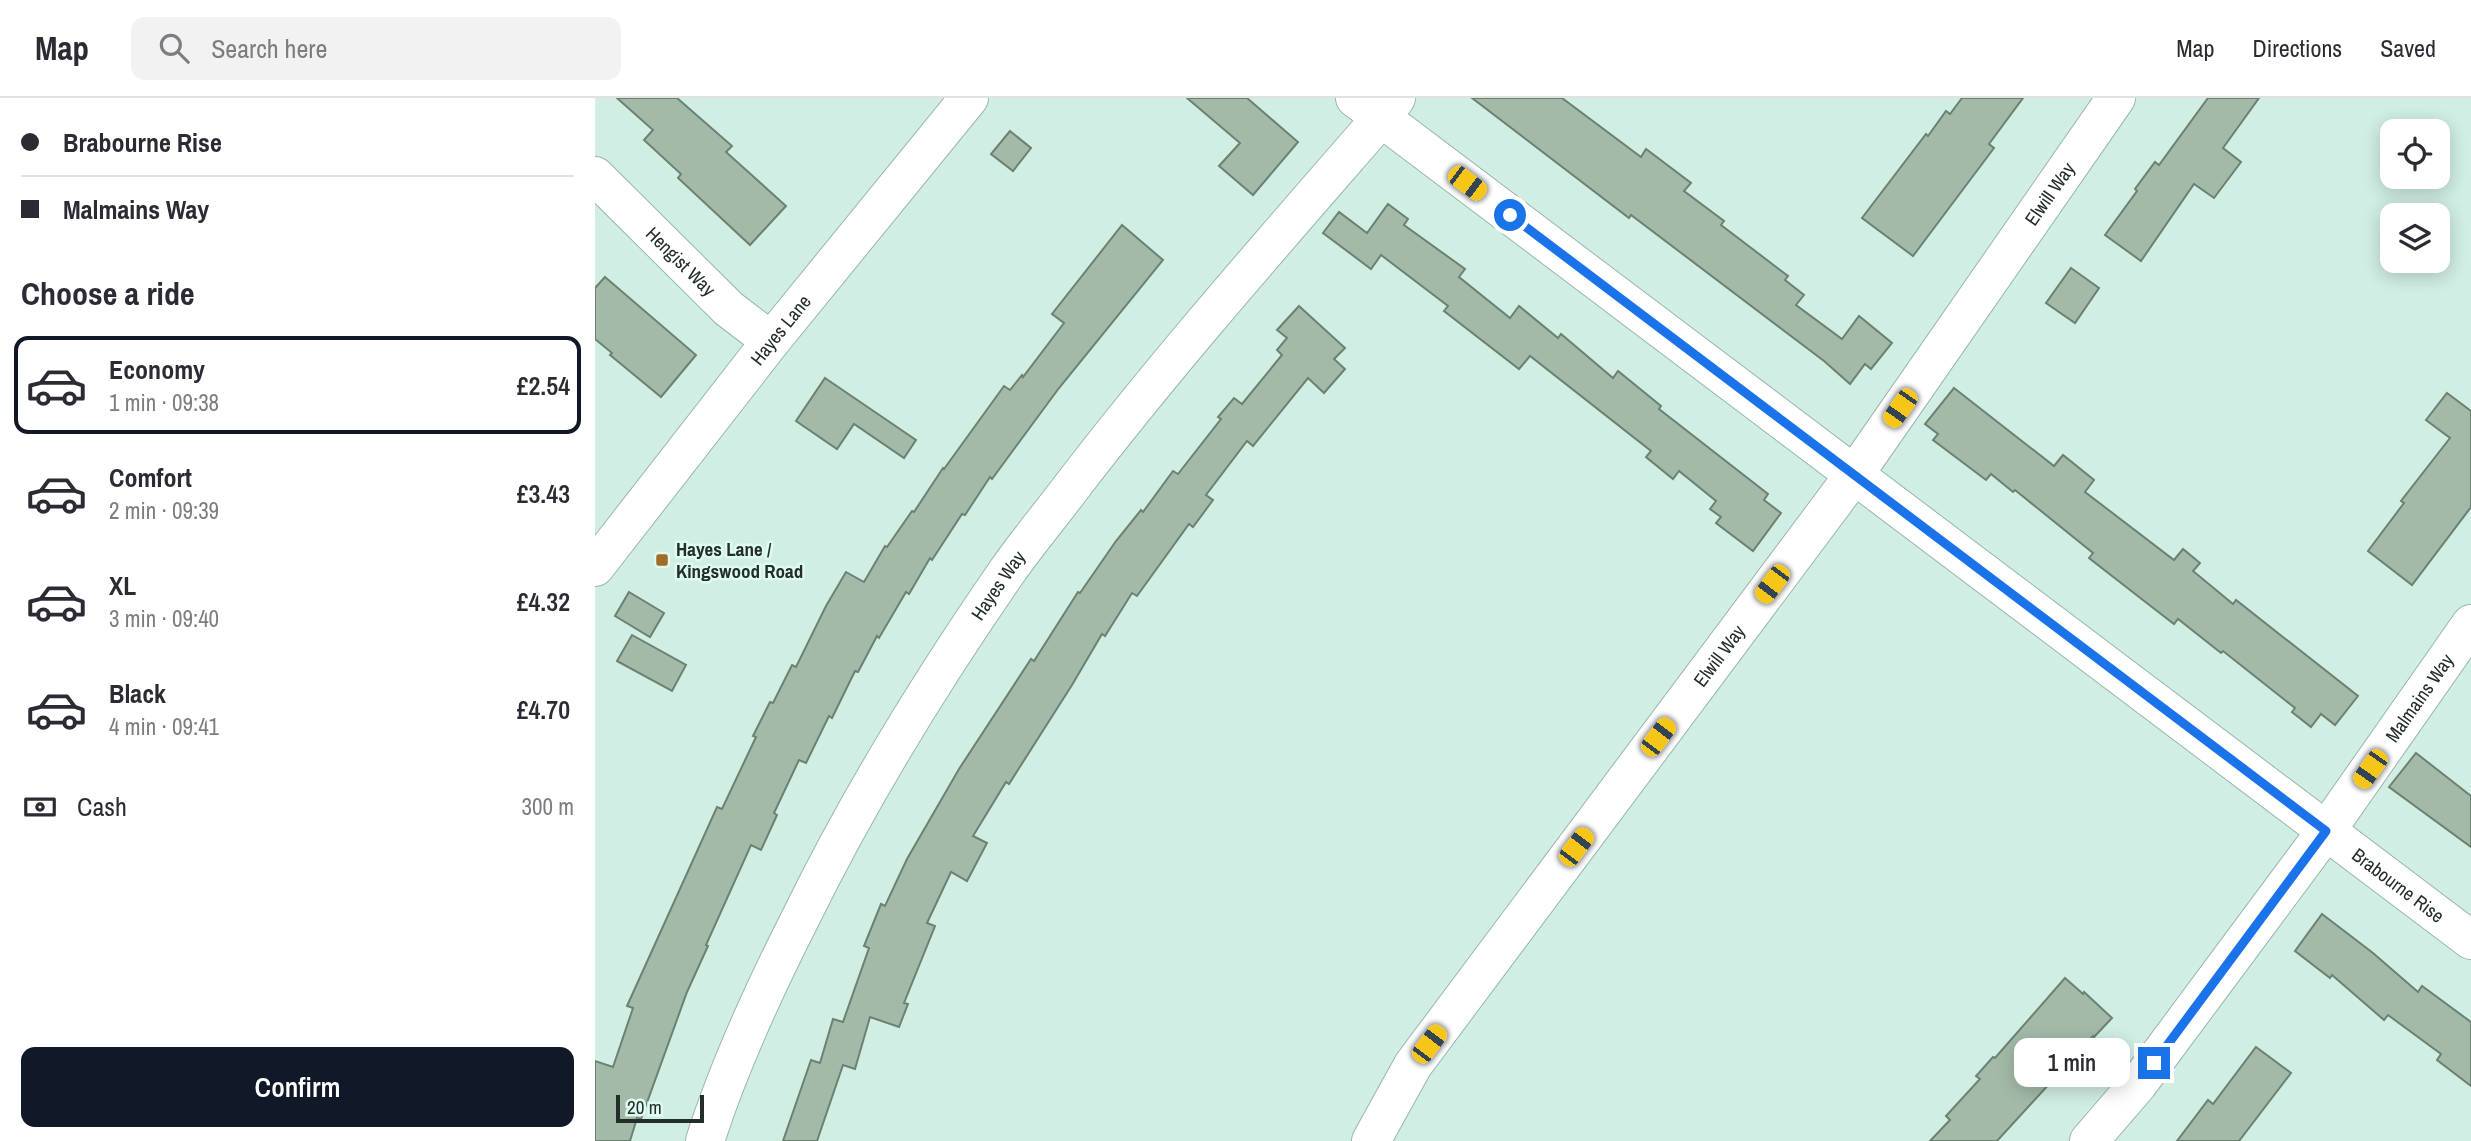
<!DOCTYPE html>
<meta charset="utf-8">
<style>
body{margin:0;font-family:"Archivo Narrow",sans-serif;background:#f2f2f3;color:#2b2b33;height:100vh;display:flex;flex-direction:column;font-size:26px;white-space:nowrap}
*{box-sizing:border-box;margin:0}
p{font-size:23px;color:#7c7c81}
.icon{flex:none;width:38px;height:38px;fill:none;stroke:currentColor;stroke-width:2;stroke-linecap:round;stroke-linejoin:round}
.map{position:relative;flex:1;overflow:hidden}
.sheet{display:flex;flex-direction:column;background:#fff;width:595px}
.sheet>*{flex:none}
.top-card{display:grid;align-content:center;height:154px;padding:0 21px;background:#fff}
.tools{position:absolute;left:1785px;top:21px;display:grid;gap:14px}
.tools a{display:grid;place-items:center;width:70px;height:70px;border-radius:14px;background:#fff;box-shadow:0 4px 18px #0003;font-size:35px}
.scale{position:absolute;left:21px;bottom:18px;width:88px;box-sizing:border-box;padding-left:7px;border:4px solid #232e2a;border-top:0;font-size:19px;line-height:24px;white-space:nowrap;color:#232e2a;-webkit-text-stroke:5px #ddfbf1;paint-order:stroke}
.end{position:absolute;width:32px;height:32px;margin:-16px;border:9px solid #1a73e8;background:#fff;box-shadow:0 0 0 4px #fff}
.from{border-radius:50%}
.bubble{position:absolute;height:49px;border-radius:14px;background:#fff;box-shadow:0 4px 18px #0003;font-size:23px;font-weight:600;line-height:49px;text-align:center}
.car{position:absolute;width:21px;height:42px;margin:-21px -10px;border-radius:9px;box-shadow:0 0 5px 2px #0007;background:linear-gradient(#f5c518 24%,#345 0 40%,#f5c518 0 76%,#345 0 86%,#f5c518 0)}
.top-card b{display:flex;align-items:center;gap:24px;height:66px;font-size:26px}
.top-card b+b{border-top:2px solid #e1e1e2}
.top-card i{width:18px;height:18px;background:#2b2b33}
ul{padding:0;list-style:none}
li{display:flex;align-items:center;gap:21px;height:98px;margin:0 14px 10px;padding:0 7px;border:4px solid transparent;border-radius:14px}
li div{flex:1}
li b{display:block;font-size:26px}
li em{font-style:normal;font-weight:600}
li.selected{border-color:#111827}
li>.icon{width:63px;height:63px;stroke-width:1.5}
h2{padding:0 21px;font-size:32px;line-height:84px}
.pay{display:flex;align-items:center;gap:18px;height:77px;padding:0 21px;font-size:26px}
.pay p{margin-inline-start:auto}
.primary-button{display:flex;gap:14px;margin-top:auto;padding:14px 21px}
.primary-button a{flex:1;height:80px;border-radius:14px;background:#111827;color:#fff;font-size:28px;font-weight:600;line-height:80px;text-align:center}
header{display:flex;align-items:center;gap:42px;box-sizing:border-box;height:98px;padding:0 35px;background:#fff;border-bottom:2px solid #e1e1e2}
header strong{font-size:33px}
nav{display:flex;gap:38px;margin-inline-start:auto;font-size:24px}
.search{width:490px;height:63px;background:#f2f2f3;display:flex;align-items:center;gap:18px;box-sizing:border-box;padding:0 24px;border-radius:14px;color:#7c7c81;font-size:26px}
main{display:flex;flex:1;min-height:0}
.map>svg:first-child{display:block}
.building{fill:#a4baa9;stroke:#6c8171;stroke-width:2}
.lines{fill:none;stroke-linecap:round;stroke-linejoin:round}
.minor-casing{stroke:#99b6ac;stroke-width:40}
.major-casing{stroke:#99b6ac;stroke-width:40}
.minor{stroke:#fff;stroke-width:38}
.major{stroke:#fff;stroke-width:38}
.route{stroke:#1a73e8;stroke-width:9}
.poi-dot{fill:#a16c25;stroke:#ddfbf1;stroke-width:2.5}
.labels{text-anchor:middle;stroke-width:5;stroke-linejoin:round;paint-order:stroke}
.street-label{font-size:19px;fill:#232e2a;stroke:#ddfbf1}
.poi-label{font-size:19px;font-weight:bold;fill:#232e2a;stroke:#ddfbf1;text-anchor:start}
</style>
<header>
<strong>Map</strong>
<div class="search"><svg class="icon" aria-label="search" viewBox="0 0 24 24"><circle cx="10" cy="10" r="6"/><path d="M15 15l6 6"/></svg>Search here</div>
<nav><a>Map</a><a>Directions</a><a>Saved</a></nav>
</header>
<main>
<section class="sheet">
<div class="top-card">
<b><i class="from"></i>Brabourne Rise</b>
<b><i></i>Malmains Way</b>
</div>
<h2>Choose a ride</h2>
<ul>
<li class="selected"><svg class="icon" aria-label="car" viewBox="0 0 24 24"><path d="M5 17H2v-5l4-1 3-4h7l3 4 3 1v5h-3M9 17h6M6 11h13"/><circle cx="7" cy="17" r="2"/><circle cx="17" cy="17" r="2"/></svg><div><b>Economy</b><p>1 min · 09:38</p></div><em>£2.54</em></li>
<li><svg class="icon" aria-label="car" viewBox="0 0 24 24"><path d="M5 17H2v-5l4-1 3-4h7l3 4 3 1v5h-3M9 17h6M6 11h13"/><circle cx="7" cy="17" r="2"/><circle cx="17" cy="17" r="2"/></svg><div><b>Comfort</b><p>2 min · 09:39</p></div><em>£3.43</em></li>
<li><svg class="icon" aria-label="car" viewBox="0 0 24 24"><path d="M5 17H2v-5l4-1 3-4h7l3 4 3 1v5h-3M9 17h6M6 11h13"/><circle cx="7" cy="17" r="2"/><circle cx="17" cy="17" r="2"/></svg><div><b>XL</b><p>3 min · 09:40</p></div><em>£4.32</em></li>
<li><svg class="icon" aria-label="car" viewBox="0 0 24 24"><path d="M5 17H2v-5l4-1 3-4h7l3 4 3 1v5h-3M9 17h6M6 11h13"/><circle cx="7" cy="17" r="2"/><circle cx="17" cy="17" r="2"/></svg><div><b>Black</b><p>4 min · 09:41</p></div><em>£4.70</em></li>
</ul>
<div class="pay"><svg class="icon" aria-label="cash" viewBox="0 0 24 24"><path d="M3 7h18v10H3z"/><circle cx="12" cy="12" r="2"/></svg>Cash<p>300 m</p></div>
<div class="primary-button"><a>Confirm</a></div>
</section>
<div class="map">
<svg width="1876" height="1043" viewBox="0 0 1876 1043">
<rect width="100%" height="100%" fill="#d0eee4"/>
<g class="building">
<polygon points="22,0 82,0 137,48 131,54 191,108 155,147 83,80 86,76 49,42 58,32"/>
<polygon points="592,0 652,0 703,44 658,97 624,68 645,45"/>
<polygon points="877,0 967,0 1046,59 1051,51 1096,85 1089,93 1129,123 1126,127 1193,178 1190,182 1209,197 1201,207 1247,241 1264,218 1297,245 1276,271 1270,266 1255,286 1229,263 1036,117 1034,120"/>
<polygon points="1367,0 1428,0 1394,46 1399,50 1318,158 1267,120 1331,36 1333,38 1351,13 1355,16"/>
<polygon points="1613,0 1664,0 1628,50 1646,64 1619,100 1599,86 1546,163 1510,137 1542,93 1540,91 1560,64 1564,67"/>
<polygon points="415,33 436,50 418,73 396,56"/>
<polygon points="793,106 813,121 809,127 870,171 864,179 915,220 924,208 963,240 966,236 1018,280 1023,273 1066,308 1064,311 1173,396 1169,402 1186,415 1158,453 1121,425 1126,419 1115,411 1121,403 1084,373 1078,381 1051,359 1056,353 935,258 924,271 849,213 853,208 786,157 776,171 728,135 744,114 772,135"/>
<polygon points="527,127 568,162 464,290 397,381 395,379 370,417 367,416 337,462 335,460 314,496 311,494 284,540 282,538 263,574 260,573 237,620 234,618 211,665 204,662 179,715 182,717 166,752 156,747 111,847 113,848 92,894 46,1021 42,1020 35,1043 0,1043 0,963 18,969 38,910 32,908 122,709 127,711 161,639 158,638 175,604 178,605 197,567 201,569 231,508 251,474 269,484 290,448 292,449 317,413 319,414 348,370 349,371 409,288 415,292 427,277 428,279 469,225 457,216"/>
<polygon points="1476,170 1504,190 1480,225 1451,205"/>
<polygon points="10,179 101,257 66,299 15,257 17,255 0,241 0,190"/>
<polygon points="704,208 750,250 739,261 750,271 729,295 713,280 658,348 652,343 611,397 618,402 598,429 594,426 542,498 537,495 510,538 507,536 477,587 414,686 411,684 378,738 392,745 372,783 356,774 332,825 340,828 309,905 313,906 304,929 275,919 260,971 248,967 222,1043 188,1043 216,962 225,965 238,921 248,924 274,850 269,848 286,806 290,808 312,761 364,671 436,561 439,563 483,494 485,495 521,443 546,412 548,414 578,373 583,376 626,321 623,319 639,300 647,306 687,257 682,252 692,240 682,232"/>
<polygon points="230,280 321,342 309,360 259,326 242,351 201,323"/>
<polygon points="1359,290 1459,368 1468,357 1499,382 1490,394 1579,462 1588,451 1605,465 1598,473 1638,506 1641,502 1763,598 1740,627 1726,616 1716,629 1697,614 1700,610 1628,553 1626,555 1583,521 1579,526 1544,499 1494,460 1498,455 1420,392 1418,394 1396,376 1391,382 1338,342 1343,336 1330,326"/>
<polygon points="1852,295 1876,313 1876,409 1817,487 1773,453 1809,405 1806,403 1855,340 1831,322"/>
<polygon points="34,494 69,515 55,539 20,518"/>
<polygon points="37,537 91,567 77,593 22,563"/>
<polygon points="1821,655 1876,698 1876,749 1794,689"/>
<polygon points="1727,816 1778,855 1823,894 1827,888 1876,924 1876,988 1842,962 1846,956 1793,917 1789,922 1737,877 1735,880 1700,853"/>
<polygon points="1470,880 1488,896 1489,894 1517,920 1499,939 1498,938 1402,1043 1335,1043 1355,1022 1351,1018 1385,981 1381,978 1398,959 1400,960"/>
<polygon points="1661,949 1696,975 1644,1043 1582,1043 1613,1002 1618,1006"/>
</g>
<g class="lines">
<defs>
<g id="minor">
<path id="s1" d="M760,0L1876,842"/>
<path id="s2" d="M0,78L134,211L176,243"/>
<path id="s3" d="M110,1043C134,967 169,892 205,821C264,700 335,585 411,475C431,446 454,419 475,391C573,263 680,142 786,20L801,0"/>
<path id="s4" d="M776,1043L818,967L1259,377L1521,0"/>
<path id="s5" d="M1494,1043L1543,986L1731,733L1876,526"/>
</g>
<g id="major">
<path id="s6" d="M0,469L176,243L374,0"/>
</g>
</defs>
<use href="#minor" class="minor-casing"/>
<use href="#major" class="major-casing"/>
<use href="#minor" class="minor"/>
<use href="#major" class="major"/>
</g>
<g class="lines">
<polyline class="route" points="915,117 1731,733 1559,965"/>
</g>
<rect class="poi-dot" x="60" y="455" width="14" height="14" rx="3.5"/>
<g class="labels">
<g class="street-label">
<text dy="7" stroke="none"><textPath href="#s4" startOffset="1166">Elwill Way</textPath></text>
<text dy="7" stroke="none"><textPath href="#s2" startOffset="121">Hengist Way</textPath></text>
<text dy="7" stroke="none"><textPath href="#s6" startOffset="301">Hayes Lane</textPath></text>
<text dy="7" stroke="none"><textPath href="#s3" startOffset="630">Hayes Way</textPath></text>
<text dy="7" stroke="none"><textPath href="#s4" startOffset="598">Elwill Way</textPath></text>
<text dy="7" stroke="none"><textPath href="#s5" startOffset="553">Malmains Way</textPath></text>
<text dy="7" stroke="none"><textPath href="#s1" startOffset="1307">Brabourne Rise</textPath></text>
</g>
<g class="poi-label">
<text x="81" y="458">Hayes Lane /<tspan x="81" dy="22">Kingswood Road</tspan></text>
</g>
</g>
</svg>
<div class="tools">
<a><svg class="icon" aria-label="locate" viewBox="0 0 24 24"><circle cx="12" cy="12" r="6"/><path d="M12 2v4M12 18v4M2 12h4M18 12h4"/></svg></a>
<a><svg class="icon" aria-label="layers" viewBox="0 0 24 24"><path d="M12 4l9 5-9 5-9-5zM3 14l9 5 9-5"/></svg></a>
</div>
<div class="scale">20 m</div>
<i class="end from" style="left:915px;top:117px"></i>
<i class="end" style="left:1559px;top:965px"></i>
<div class="bubble" style="left:1419px;top:940px;width:116px">1 min</div>
<i class="car" style="left:872px;top:85px;rotate:127deg"></i>
<i class="car" style="left:1305px;top:310px;rotate:215deg"></i>
<i class="car" style="left:1177px;top:486px;rotate:217deg"></i>
<i class="car" style="left:1063px;top:639px;rotate:37deg"></i>
<i class="car" style="left:1775px;top:671px;rotate:215deg"></i>
<i class="car" style="left:981px;top:749px;rotate:37deg"></i>
<i class="car" style="left:834px;top:946px;rotate:37deg"></i>
</div>
</main>
